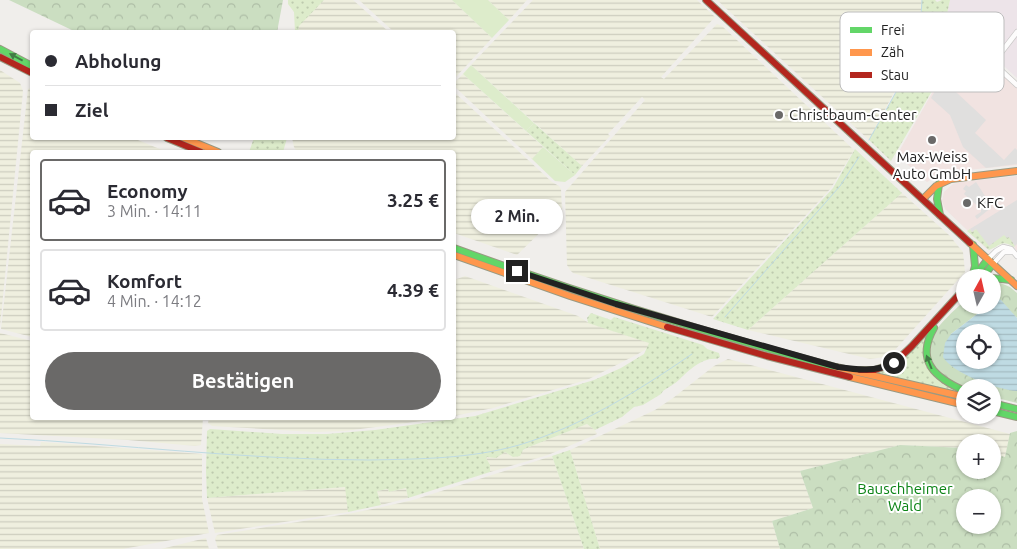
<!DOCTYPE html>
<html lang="de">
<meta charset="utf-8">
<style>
body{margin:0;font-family:Ubuntu,sans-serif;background:#f7f7f7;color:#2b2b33;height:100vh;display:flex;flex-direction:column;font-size:19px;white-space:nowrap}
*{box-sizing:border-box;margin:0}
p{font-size:16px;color:#7c7c81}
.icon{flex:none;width:28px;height:28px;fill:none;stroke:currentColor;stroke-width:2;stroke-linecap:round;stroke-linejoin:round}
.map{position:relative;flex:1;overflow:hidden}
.sheet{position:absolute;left:30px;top:150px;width:426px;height:270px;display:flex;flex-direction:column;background:#fff;border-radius:5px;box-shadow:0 1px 4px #0004}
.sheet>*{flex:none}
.banner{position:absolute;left:30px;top:30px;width:426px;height:110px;border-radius:5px;box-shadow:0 1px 4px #0004;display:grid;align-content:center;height:110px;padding:0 15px;background:#fff}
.needle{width:32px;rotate:8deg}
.fabs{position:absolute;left:956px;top:269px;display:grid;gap:10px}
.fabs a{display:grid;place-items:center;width:45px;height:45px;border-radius:50%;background:#fff;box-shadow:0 1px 4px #0004;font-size:25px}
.end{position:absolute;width:22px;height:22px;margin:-11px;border:6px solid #222;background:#fff;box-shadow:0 0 0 2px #fff}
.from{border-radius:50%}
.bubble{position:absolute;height:35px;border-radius:18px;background:#fff;box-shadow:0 1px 4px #0004;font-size:16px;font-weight:700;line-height:35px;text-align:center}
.banner b{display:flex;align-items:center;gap:18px;height:48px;font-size:19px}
.banner b+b{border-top:1px solid #e1e1e2}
.banner i{width:12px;height:12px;background:#2b2b33}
ul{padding:9px 0 0;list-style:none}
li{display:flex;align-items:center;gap:15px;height:82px;margin:0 10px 8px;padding:0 5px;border:2px solid #e1e1e2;border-radius:5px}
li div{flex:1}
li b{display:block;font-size:19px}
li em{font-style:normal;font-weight:700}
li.active{border-color:#6a6968}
li>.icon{width:45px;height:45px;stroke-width:1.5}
.action{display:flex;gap:10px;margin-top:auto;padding:10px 15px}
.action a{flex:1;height:58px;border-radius:30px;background:#6a6968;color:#fff;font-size:20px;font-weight:700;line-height:58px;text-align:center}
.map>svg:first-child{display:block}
.commercial{fill:#f1e3e1}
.industrial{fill:#ede4e9}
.farmland{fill:url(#farmland-rules)}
.grass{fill:url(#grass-dots)}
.forest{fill:url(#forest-crowns);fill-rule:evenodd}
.garden{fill:#ddeccb}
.parking{fill:#e0dfde}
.water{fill:url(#water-rules);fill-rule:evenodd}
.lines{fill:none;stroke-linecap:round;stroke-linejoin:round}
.stream{stroke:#bfdbe3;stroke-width:1}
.street-casing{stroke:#c9c8c7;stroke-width:6}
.fast-casing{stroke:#999a82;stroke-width:8}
.slow-casing{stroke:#999a82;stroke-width:8}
.jam-casing{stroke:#999a82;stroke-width:8}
.street{stroke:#fdfcfc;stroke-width:4.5}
.fast{stroke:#63d668;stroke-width:6}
.slow{stroke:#ff974d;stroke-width:6}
.jam{stroke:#b3261e;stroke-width:6}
.oneway{fill:#427c45}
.route{stroke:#222;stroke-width:6}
.poi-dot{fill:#6a6968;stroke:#fff;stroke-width:2}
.labels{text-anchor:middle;stroke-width:4;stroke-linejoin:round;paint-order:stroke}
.poi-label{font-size:15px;fill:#222;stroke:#fff;text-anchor:start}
.park-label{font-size:15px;fill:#0c8416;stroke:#fff}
.key{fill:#fff;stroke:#bdbdbd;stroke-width:1}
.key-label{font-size:14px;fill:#222}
</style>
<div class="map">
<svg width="1017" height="549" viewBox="0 0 1017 549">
<defs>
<pattern id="farmland-rules" width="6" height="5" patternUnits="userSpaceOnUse" patternTransform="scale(1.25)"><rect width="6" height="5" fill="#efefdf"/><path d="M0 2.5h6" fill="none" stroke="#cdcdbf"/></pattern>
<pattern id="grass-dots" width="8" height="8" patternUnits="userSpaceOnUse" patternTransform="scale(1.25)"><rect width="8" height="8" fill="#ddeccb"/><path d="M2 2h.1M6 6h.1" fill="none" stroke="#bdcaae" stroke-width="1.8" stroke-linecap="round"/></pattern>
<pattern id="forest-crowns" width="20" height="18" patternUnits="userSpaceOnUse" patternTransform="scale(1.25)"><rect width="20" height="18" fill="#cbdec1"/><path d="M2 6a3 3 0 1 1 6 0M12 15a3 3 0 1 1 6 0" fill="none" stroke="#aebea6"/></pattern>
<pattern id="water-rules" width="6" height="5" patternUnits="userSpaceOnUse" patternTransform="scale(1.25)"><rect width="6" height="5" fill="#bfdbe3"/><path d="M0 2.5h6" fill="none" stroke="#a4bcc2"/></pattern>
</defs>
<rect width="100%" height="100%" fill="#f0eeeb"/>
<g class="commercial">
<polygon points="946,22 1017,88 1017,165 948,172 935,177 927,182 897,155 949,63 941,52"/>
<polygon points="1017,176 1017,251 1009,241 1001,240 987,249 945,209 942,201 944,192 953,184 960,182"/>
</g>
<polygon class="industrial" points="950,0 1017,0 1017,78 947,14"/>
<g class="farmland">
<polygon points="324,0 353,0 389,32 298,32 298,26"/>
<polygon points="359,0 452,0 492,38 454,79 454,32 394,32"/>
<polygon points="488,0 527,0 509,20"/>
<polygon points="533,0 697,0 715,17 661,77 664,79 717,24 722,26 854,150 831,188 712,317 573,273 570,270 567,265 565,192 645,100 642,97 608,134 610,136 582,166 471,65"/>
<polygon points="717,0 922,0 921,24 917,42 910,62 869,140"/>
<polygon points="0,70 20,83 23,91 0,327"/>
<polygon points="463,74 543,147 532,159 455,87 455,82"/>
<polygon points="30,88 32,89 32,138 133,138 167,152 32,152 32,337 1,329 28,89"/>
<polygon points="454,92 552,182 559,186 561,189 562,211 517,255 454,233 454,152 297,152 294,147 292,138 454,138"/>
<polygon points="902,193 949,235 963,252 965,272 894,351 884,357 870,359 748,330"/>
<polygon points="465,276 578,316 589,323 650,343 646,349 638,354 589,379 493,408 454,416 454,280"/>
<polygon points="0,333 32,341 32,418 203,418 201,445 195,446 128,440 0,433"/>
<polygon points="728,359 1010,434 1005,457 993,454 992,442 965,442 965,448 900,445 800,471 813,508 772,521 780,549 600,549 570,450 655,410 673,398 714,366"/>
<polygon points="209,418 445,418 345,431 314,432 212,426 208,423"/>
<polygon points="587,424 595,430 597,434 548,455 490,472 486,458 487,457 505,452 513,457 529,447"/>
<polygon points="41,442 202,454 202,499 209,533 123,549 0,549 0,444 40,446"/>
<polygon points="552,456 584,549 218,549 215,539 217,535 353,513 382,507 413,500"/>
<polygon points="346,487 348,512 215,533 207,498"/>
<polygon points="406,488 408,498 381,505 377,491 388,489 389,492"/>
<polygon points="206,538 209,549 161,549"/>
</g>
<g class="grass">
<polygon points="288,0 324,0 299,26 298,32 295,32 294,12 288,4"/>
<path d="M922,0H935L937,2L942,0H950L947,14L943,19L946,22L941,52L949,62L891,161L869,140C886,109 907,77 917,43C921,29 921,14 922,0Z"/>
<polygon points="534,123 582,166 575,175 526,131"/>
<polygon points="254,138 287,138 283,152 249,152"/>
<polygon points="855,149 902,193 748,330 713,319 833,188"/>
<path d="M970,229L972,232L976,229L1009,236L1015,246L1014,247C1000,239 1001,246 989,250L967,231Z"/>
<path d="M591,313L611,320L614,317L703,345L707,349L719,353L720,357L717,359C703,357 689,370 680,379C675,384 668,387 663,391L661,394L643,405L634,407L622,417L595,430L587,424L529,447L523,450L520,456L513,457L505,452L496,458L487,457L486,458L490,465V472L408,498L406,488L389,492L388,489L377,491L381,505L348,512L345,487L207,498L206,471L207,431L210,429L282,434H327L375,430L475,416L594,380L621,368L644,354L649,343L588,323L587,318Z"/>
<path d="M929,330C927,372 921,369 957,392L867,372L879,371Z"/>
<polygon points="570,450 600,549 584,549 552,456"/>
</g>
<g class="forest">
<polygon points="9,0 283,0 277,32 76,32"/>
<polygon points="996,281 1010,287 1017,293 1017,318 998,299 993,302 993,282"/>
<path d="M965,300V305H989L951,334L961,372L992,385L1017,391V403L993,397L992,388C984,388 974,389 966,388C943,383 922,360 932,337C939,323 954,311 965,300Z"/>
<path d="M1017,431V549H780L772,521L813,508L800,471L900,445L965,448V470H992L993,454L1005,457L1010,433ZM965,498H992V525H965Z"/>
</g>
<g class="garden">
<polygon points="452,0 488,0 509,20 492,38"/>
<polygon points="471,65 534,123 526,131 463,74"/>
<polygon points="543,147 575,175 565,182 555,181 532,159"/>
</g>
<g class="parking">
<polygon points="942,79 986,120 975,133 1004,160 1015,148 1017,150 1017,164 986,168 963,147 950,115 931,98"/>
<polygon points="976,182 992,207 977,219 975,216 981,212 981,209 964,194 966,191 963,189 966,185 969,187"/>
<polygon points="1017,200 1017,244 1015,246 1009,237 1007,238 1004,235 989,246 976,229 972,232 970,229"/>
</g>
<path class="water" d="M998,299L1001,300L1017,318V391C998,390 952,373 943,357L945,343L951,334L989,305H992L993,302ZM965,332H992V360H965Z"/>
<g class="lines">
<g class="stream">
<path d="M869,140C886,109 907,77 917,43C921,29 921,14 922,0"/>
<polyline points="725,317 840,186 859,157"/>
<path d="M0,438C123,444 246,460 369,460C419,459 470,459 519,445C582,426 638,391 692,354"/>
</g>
<defs>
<g id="street">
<polyline points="1017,32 993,63 1017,85"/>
<polyline points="988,259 996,251 1003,247 1011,249 1017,256"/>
<polyline points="993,264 1004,252 1012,252"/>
</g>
<g id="fast">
<polyline points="0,49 32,66"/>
<polyline points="939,184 937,199 940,215"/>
<path d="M454,248C580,294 707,333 836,367"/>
<polyline points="974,277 988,259"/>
<polyline points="972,278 975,266 973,245"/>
<polyline points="982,278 993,264"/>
<polyline points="992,278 1011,280"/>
<path d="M934,328C915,361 935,378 965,391"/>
<polyline points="992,403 1017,409"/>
<polyline points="992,411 1017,417"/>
</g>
<g id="slow">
<polyline points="184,138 218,152"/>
<polyline points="923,199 936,186 951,179 1017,171"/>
<polyline points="970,243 1017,286"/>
<polyline points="454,255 570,296 667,327"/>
<polyline points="836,367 965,397"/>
<polyline points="850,377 965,405"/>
</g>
<g id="jam">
<polyline points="706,0 970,243"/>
<polyline points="0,57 32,73"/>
<polyline points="167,138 201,152"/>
<polyline points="667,327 767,356 850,377"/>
<polyline points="860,370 875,370 894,363 911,347 965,288"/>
</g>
</defs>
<use href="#street" class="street-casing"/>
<use href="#fast" class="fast-casing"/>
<use href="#slow" class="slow-casing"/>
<use href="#jam" class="jam-casing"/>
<use href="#street" class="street"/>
<use href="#fast" class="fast"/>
<use href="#slow" class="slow"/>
<use href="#jam" class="jam"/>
</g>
<defs><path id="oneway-solid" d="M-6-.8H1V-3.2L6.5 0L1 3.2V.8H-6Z" transform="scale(1.25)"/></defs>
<g class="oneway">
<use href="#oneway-solid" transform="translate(16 57) rotate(-152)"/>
<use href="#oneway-solid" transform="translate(929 362) rotate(-111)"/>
</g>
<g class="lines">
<path class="route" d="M517,271L616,304L838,367C858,370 875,372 894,363"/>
</g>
<g class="poi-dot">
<circle cx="779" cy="115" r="5"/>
<circle cx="932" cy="140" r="5"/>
<circle cx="967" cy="203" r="5"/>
</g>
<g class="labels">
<g class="poi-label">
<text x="789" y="120">Christbaum-Center</text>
<text x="932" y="162" text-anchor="middle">Max-Weiss<tspan x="932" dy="17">Auto GmbH</tspan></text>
<text x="977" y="208">KFC</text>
</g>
<g class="park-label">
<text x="905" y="494">Bauschheimer<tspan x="905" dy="17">Wald</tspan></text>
</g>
</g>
<rect x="840" y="12" width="164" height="80" rx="8" class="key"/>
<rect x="850" y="27" width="22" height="6" fill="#63d668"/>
<rect x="850" y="49" width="22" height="7" fill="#ff974d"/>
<rect x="850" y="72" width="22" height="6" fill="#b3261e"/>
<g class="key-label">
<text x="881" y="35">Frei</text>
<text x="881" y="57">Zäh</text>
<text x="881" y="80">Stau</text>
</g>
</svg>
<div class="fabs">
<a><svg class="needle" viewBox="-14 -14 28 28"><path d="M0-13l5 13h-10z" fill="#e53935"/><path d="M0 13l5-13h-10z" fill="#7c7c81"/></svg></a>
<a><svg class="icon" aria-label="locate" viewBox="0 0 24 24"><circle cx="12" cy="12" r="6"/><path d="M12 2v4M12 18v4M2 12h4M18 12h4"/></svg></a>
<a><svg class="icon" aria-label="layers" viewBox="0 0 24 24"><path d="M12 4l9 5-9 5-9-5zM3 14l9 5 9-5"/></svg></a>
<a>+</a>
<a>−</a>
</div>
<i class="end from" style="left:894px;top:363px"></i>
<i class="end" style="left:517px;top:271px"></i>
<div class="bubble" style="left:471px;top:199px;width:92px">2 Min.</div>
<div class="banner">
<b><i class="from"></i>Abholung</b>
<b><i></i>Ziel</b>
</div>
<section class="sheet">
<ul>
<li class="active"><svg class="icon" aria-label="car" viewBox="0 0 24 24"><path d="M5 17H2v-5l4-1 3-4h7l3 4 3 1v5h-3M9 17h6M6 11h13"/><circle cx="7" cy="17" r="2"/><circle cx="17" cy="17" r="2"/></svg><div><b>Economy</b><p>3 Min. · 14:11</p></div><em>3.25 €</em></li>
<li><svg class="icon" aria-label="car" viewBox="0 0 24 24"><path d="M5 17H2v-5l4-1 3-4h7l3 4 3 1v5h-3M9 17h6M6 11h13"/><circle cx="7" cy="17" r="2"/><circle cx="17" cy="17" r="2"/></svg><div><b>Komfort</b><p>4 Min. · 14:12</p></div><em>4.39 €</em></li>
</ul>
<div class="action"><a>Bestätigen</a></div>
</section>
</div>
